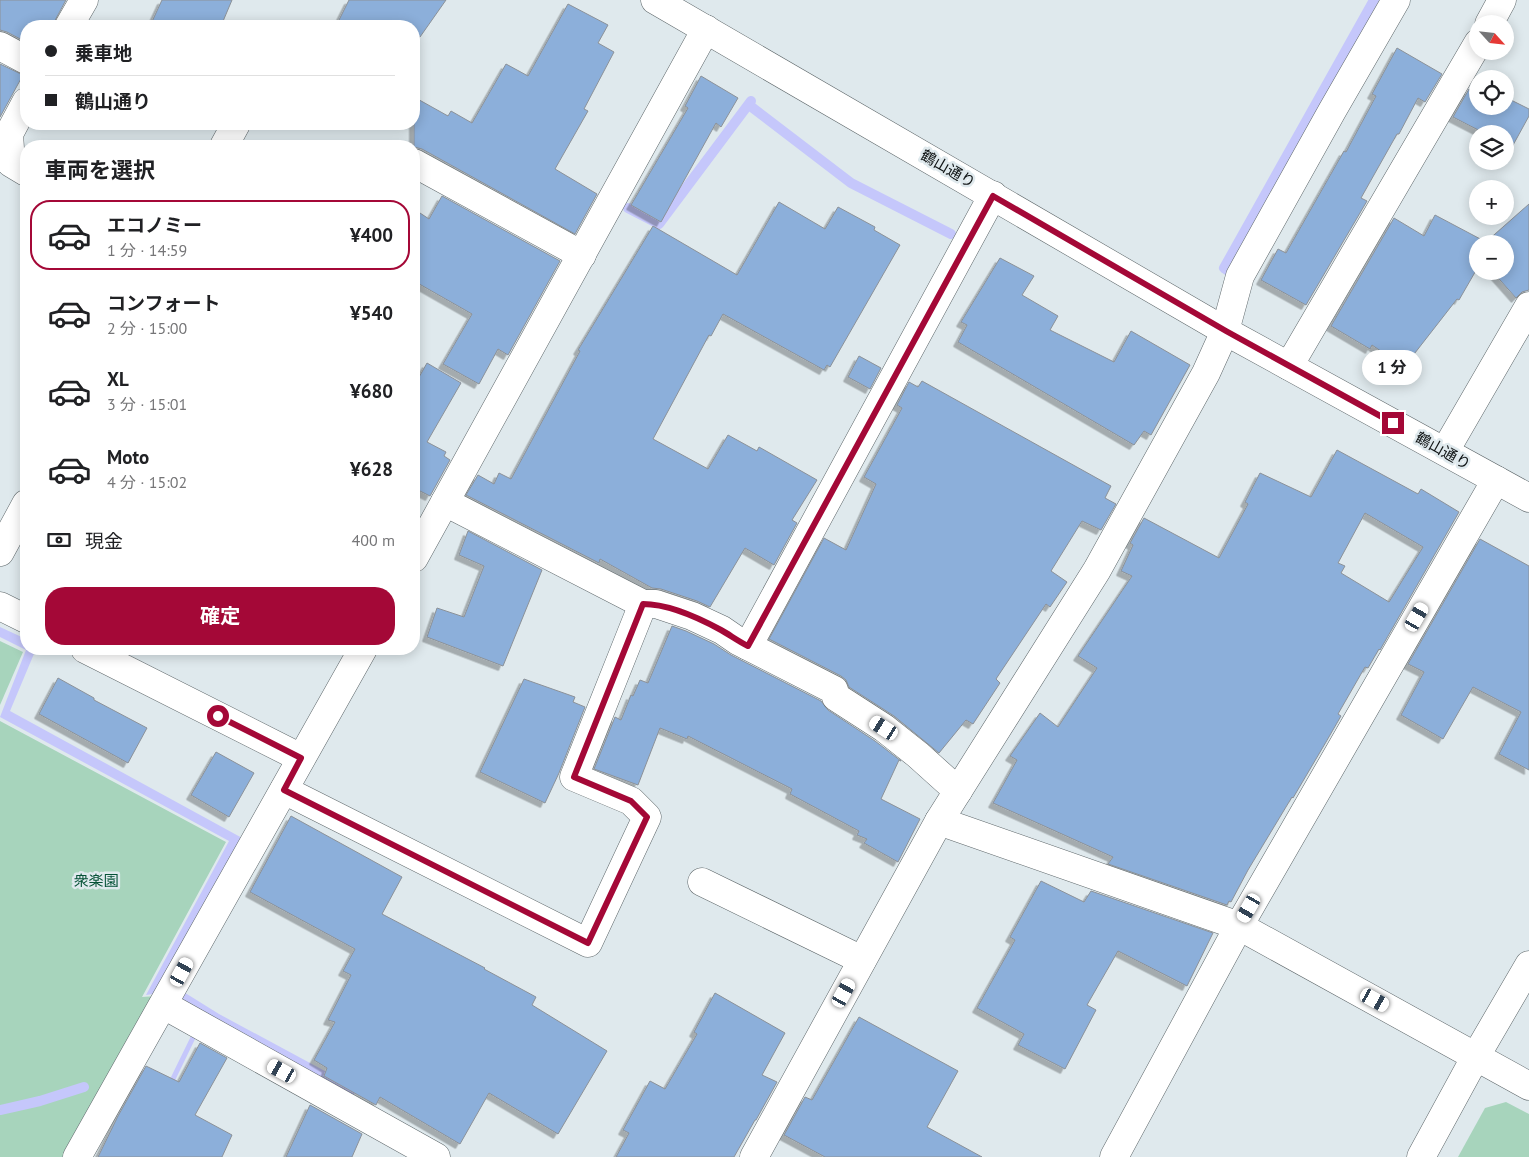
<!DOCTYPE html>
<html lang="ja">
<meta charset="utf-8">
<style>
body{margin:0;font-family:"PT Sans","Noto Sans JP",sans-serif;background:#f6f6f6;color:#202124;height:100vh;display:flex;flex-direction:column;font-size:19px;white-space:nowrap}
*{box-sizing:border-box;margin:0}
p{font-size:16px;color:#757577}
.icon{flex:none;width:28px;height:28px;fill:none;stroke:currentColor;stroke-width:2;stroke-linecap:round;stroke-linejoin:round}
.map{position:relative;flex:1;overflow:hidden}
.details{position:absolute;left:20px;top:140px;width:400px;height:515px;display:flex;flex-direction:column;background:#fff;border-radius:20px;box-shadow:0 2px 12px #0003}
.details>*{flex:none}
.hud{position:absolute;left:20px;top:20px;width:400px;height:110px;border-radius:20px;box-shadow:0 2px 12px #0003;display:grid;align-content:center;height:110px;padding:0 25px;background:#fff}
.needle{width:32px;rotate:117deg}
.buttons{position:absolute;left:1469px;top:15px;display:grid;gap:10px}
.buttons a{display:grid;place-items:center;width:45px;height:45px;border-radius:50%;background:#fff;box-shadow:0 2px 12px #0003;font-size:25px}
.end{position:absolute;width:22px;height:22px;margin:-11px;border:6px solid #a40837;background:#fff;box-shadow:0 0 0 2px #fff}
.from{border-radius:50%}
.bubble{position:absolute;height:35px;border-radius:18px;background:#fff;box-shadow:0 2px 12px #0003;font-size:16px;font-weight:700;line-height:35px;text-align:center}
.car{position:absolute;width:15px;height:30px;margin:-15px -8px;border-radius:6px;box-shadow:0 0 4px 1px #0007;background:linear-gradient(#fff 24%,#345 0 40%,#fff 0 76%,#345 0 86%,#fff 0)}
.hud b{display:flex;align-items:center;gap:18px;height:48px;font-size:19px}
.hud b+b{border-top:1px solid #e0e0e0}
.hud i{width:12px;height:12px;background:#202124}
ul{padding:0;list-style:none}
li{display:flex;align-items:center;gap:15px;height:70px;margin:0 10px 8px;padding:0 15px;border:2px solid transparent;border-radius:20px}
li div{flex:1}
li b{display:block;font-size:19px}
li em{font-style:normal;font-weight:700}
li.current{border-color:#a40837}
li>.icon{width:45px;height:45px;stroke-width:1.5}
h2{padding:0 25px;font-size:22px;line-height:60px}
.pay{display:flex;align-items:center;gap:12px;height:55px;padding:0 25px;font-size:19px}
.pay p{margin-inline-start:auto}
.action{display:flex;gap:10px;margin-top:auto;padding:10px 25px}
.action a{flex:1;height:58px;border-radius:20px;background:#a40837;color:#fff;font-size:20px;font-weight:700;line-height:58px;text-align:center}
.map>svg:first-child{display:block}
.green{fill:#a7d4bc}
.water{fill:#c5c7fb}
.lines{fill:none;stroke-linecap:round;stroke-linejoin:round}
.stream{stroke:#c5c7fb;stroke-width:10}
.building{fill:#8cafda;stroke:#8b9198;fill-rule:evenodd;filter:url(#shadow)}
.minor-casing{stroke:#5d6669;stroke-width:29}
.minor{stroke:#fff;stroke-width:28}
.route{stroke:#a40837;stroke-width:6}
.labels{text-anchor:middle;stroke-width:5;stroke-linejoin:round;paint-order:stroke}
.street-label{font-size:15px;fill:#0d1112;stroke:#dfe9ed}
.park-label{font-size:15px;fill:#065237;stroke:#dfe9ed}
</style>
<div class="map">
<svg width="1529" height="1157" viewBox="0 0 1529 1157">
<defs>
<filter id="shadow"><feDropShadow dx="-4.5" dy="4.5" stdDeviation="0" flood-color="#0004"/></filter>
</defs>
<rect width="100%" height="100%" fill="#dfe9ed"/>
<g class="green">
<polygon points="0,641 23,652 0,705"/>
<polygon points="0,721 226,842 142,997 157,996 129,1038 62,1157 0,1157"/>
<polygon points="1506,1102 1529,1114 1529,1157 1458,1157 1485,1108"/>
</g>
<polygon class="water" points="0,627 26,639 26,649 36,649 10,711 244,839 166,981 219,1014 360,1090 350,1097 197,1035 138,1157 132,1157 193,1032 160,993 146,995 229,841 0,717 26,650 0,637"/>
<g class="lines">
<g class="stream">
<polyline points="749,105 851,183 951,234"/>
<polyline points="628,208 659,224 751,101"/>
<polyline points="1227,270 1224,268 1374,0"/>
<polyline points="0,1110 40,1101 84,1087"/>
</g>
</g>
<g class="building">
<polygon points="0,0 66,0 52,26 26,26 26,42 7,32 0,30"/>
<polygon points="162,0 232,0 221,26 150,26"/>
<polygon points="349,0 446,0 420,37 414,35 414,26 336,26"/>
<polygon points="568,4 608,25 598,43 614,52 584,109 588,111 555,169 597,194 575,234 422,149 414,147 414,97 448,116 451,111 472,123 506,64 528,76"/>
<polygon points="1397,48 1442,74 1425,102 1418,98 1399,134 1397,134 1361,198 1367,201 1306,305 1261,280 1278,249 1286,253 1344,151 1346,152 1376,96 1372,94"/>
<polygon points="0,64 23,75 0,117"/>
<polygon points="701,76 738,98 721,127 716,123 661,222 631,205 688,108 685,106"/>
<polygon points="1478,85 1478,106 1505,106 1505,97 1529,109 1529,116 1512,147 1505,144 1505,134 1486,134 1453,117 1469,89 1474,92"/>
<polygon points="442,196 560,261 508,355 498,349 479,384 443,364 472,314 414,281 414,209 429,219"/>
<polygon points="779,202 825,229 838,207 875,227 874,230 900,245 830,367 827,365 824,370 723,314 711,336 709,335 653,439 708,469 728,435 757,451 759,447 817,480 792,520 797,523 774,565 745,548 710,607 697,601 661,589 652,588 600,559 599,563 466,495 478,475 494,484 499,473 511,479 580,351 578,350 653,226 737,275"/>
<polygon points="1529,204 1529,290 1522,292 1516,298 1492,271 1505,271 1505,244 1478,244 1478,267 1459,300 1457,299 1404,367 1372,345 1370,349 1331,326 1394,218 1424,236 1435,215 1486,242"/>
<polygon points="1000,258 1034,276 1022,295 1058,316 1050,330 1114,362 1131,331 1190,365 1151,435 1144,431 1134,445 958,342 967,325 961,322"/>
<polygon points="859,356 881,368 870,389 848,377"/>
<polygon points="427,363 461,383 427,442 446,452 444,456 450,460 430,496 414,488 414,386"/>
<polygon points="922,381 1111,486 1105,498 1116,504 1101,530 1082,521 1051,571 1067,582 1050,607 1046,604 996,679 1000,683 973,724 966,720 939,753 894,716 849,687 846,680 841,676 769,639 824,538 846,550 876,484 864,477 902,408 897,405 909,382 918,387"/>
<path d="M1337,450L1418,494L1421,489L1459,512L1380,650L1379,649L1368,668L1365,667L1338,714L1341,716L1326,742L1293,798L1292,797L1248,870L1231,902L1229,901L1227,905L1108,864L1113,857L993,803L1017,760L1010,756L1040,713L1058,727L1097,668L1078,656L1132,576L1121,571L1133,545L1130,543L1144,518L1219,558L1248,504L1245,502L1260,473L1311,497ZM1365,513L1423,547L1389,602L1341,573L1345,566L1338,563Z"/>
<polygon points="468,531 542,570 503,666 427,637 437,608 464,617 484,566 459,555"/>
<polygon points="1480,539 1529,566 1529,770 1499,754 1521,712 1473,687 1443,739 1401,715 1424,672 1408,664"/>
<polygon points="672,626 686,631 714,644 731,655 821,701 828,710 875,741 901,761 899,760 881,799 920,819 898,862 864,843 867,839 857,835 859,831 790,794 792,789 688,736 687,739 660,728 638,785 594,769 615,717 621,720 631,695 633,696 640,680 648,683"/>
<polygon points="58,678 94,698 94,700 147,728 128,763 39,714"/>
<polygon points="524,679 575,697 573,702 585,707 559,773 545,803 480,772"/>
<polygon points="216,752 254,773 229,817 191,795"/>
<polygon points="291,816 402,877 382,914 485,968 484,969 536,997 532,1005 607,1051 558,1134 489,1093 460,1144 380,1097 376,1105 324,1076 327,1068 314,1060 335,1022 328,1020 351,975 343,971 355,949 250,892"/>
<polygon points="1041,881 1084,902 1091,891 1213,933 1187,986 1118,951 1087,1005 1096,1010 1065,1069 1018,1045 1024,1034 977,1008 1015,940 1010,937"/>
<polygon points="715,993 785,1033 762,1075 777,1082 756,1120 755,1120 734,1157 616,1157 629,1133 623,1130 650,1081 665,1089 697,1034 694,1032"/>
<polygon points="859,1017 958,1071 927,1127 982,1157 825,1157 784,1135 805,1097 812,1100"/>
<polygon points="200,1043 227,1058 195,1115 232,1135 222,1157 98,1157 118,1116 146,1066 179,1082"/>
<polygon points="310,1105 362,1134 352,1157 286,1157"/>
</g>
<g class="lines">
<defs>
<g id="minor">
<polyline points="655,0 1225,331 1529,498"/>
<polyline points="1489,24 1502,0"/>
<polyline points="69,26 84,0"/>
<polyline points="0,46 26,60"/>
<polyline points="26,102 9,134 11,163 26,172"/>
<polyline points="224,146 236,124"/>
<polyline points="414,163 582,255"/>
<polyline points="1289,366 1478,43"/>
<polyline points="1445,451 1529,306"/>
<polyline points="445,502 643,604 656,604 692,616 722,630 738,641 834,690 836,697 884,728 918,755 958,791"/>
<polyline points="0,552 26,504"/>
<polyline points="414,558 706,29"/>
<polyline points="0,606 26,619"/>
<polyline points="748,646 993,195"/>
<polyline points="85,649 301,758"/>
<polyline points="284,790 588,943 647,817 631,801 574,777 643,604"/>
<polyline points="939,821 1239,926 1529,1086"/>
<polyline points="702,882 862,960"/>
<polyline points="164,1005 436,1157"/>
<polyline points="77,1157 363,649"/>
<polyline points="754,1157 939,821 1097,570 1206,373 1225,331 1240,276 1332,111 1396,0"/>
<polyline points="1114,1157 1239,926 1496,480"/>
<polyline points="1421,1157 1476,1056 1529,965"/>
</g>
</defs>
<use href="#minor" class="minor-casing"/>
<use href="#minor" class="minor"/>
</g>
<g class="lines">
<path class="route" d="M218,716L301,758L284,790L588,943L647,817L631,801L574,777L643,604C668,604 699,618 721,630C730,635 738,641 748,646L993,196L1226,331L1393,423"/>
</g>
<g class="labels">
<g class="street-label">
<text transform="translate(948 169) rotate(30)" y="5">鶴山通り</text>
<text transform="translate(1443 451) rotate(29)" y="5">鶴山通り</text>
</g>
<g class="park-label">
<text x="96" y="886">衆楽園</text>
</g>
</g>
</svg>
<div class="buttons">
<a><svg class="needle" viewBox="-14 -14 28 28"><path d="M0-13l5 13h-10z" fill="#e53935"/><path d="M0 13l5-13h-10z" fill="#757577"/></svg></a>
<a><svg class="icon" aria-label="locate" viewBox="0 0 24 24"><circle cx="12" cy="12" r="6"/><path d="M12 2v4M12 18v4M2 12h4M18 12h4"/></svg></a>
<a><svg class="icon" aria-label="layers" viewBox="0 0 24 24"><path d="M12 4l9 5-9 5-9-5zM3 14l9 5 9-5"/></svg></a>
<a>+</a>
<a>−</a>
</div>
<i class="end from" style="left:218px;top:716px"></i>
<i class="end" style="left:1393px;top:423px"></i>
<div class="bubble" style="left:1362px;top:350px;width:60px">1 分</div>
<i class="car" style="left:1417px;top:617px;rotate:30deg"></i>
<i class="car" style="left:884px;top:728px;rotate:303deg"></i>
<i class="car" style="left:1249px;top:908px;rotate:210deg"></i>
<i class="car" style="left:182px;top:972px;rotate:29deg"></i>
<i class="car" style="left:844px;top:993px;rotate:29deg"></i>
<i class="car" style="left:1375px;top:1000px;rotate:119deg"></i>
<i class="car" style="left:282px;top:1071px;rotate:299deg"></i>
<div class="hud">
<b><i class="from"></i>乗車地</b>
<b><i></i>鶴山通り</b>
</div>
<section class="details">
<h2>車両を選択</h2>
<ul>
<li class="current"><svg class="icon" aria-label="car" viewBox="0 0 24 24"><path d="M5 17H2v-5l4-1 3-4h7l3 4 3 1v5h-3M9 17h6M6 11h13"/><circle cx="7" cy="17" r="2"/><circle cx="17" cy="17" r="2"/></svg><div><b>エコノミー</b><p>1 分 · 14:59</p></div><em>¥400</em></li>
<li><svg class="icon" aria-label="car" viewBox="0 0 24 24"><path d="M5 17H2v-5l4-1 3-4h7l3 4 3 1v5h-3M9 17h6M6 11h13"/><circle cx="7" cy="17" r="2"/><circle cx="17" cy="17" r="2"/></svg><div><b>コンフォート</b><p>2 分 · 15:00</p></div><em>¥540</em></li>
<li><svg class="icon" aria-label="car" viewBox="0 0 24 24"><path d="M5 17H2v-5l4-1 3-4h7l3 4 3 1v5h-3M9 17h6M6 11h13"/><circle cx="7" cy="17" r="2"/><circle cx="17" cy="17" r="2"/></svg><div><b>XL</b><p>3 分 · 15:01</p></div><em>¥680</em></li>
<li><svg class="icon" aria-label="car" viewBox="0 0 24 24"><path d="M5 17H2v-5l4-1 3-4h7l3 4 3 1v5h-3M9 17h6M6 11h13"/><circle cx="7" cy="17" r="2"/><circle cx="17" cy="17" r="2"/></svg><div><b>Moto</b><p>4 分 · 15:02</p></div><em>¥628</em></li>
</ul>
<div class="pay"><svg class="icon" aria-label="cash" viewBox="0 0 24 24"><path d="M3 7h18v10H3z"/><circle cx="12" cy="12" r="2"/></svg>現金<p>400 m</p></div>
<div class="action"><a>確定</a></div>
</section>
</div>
